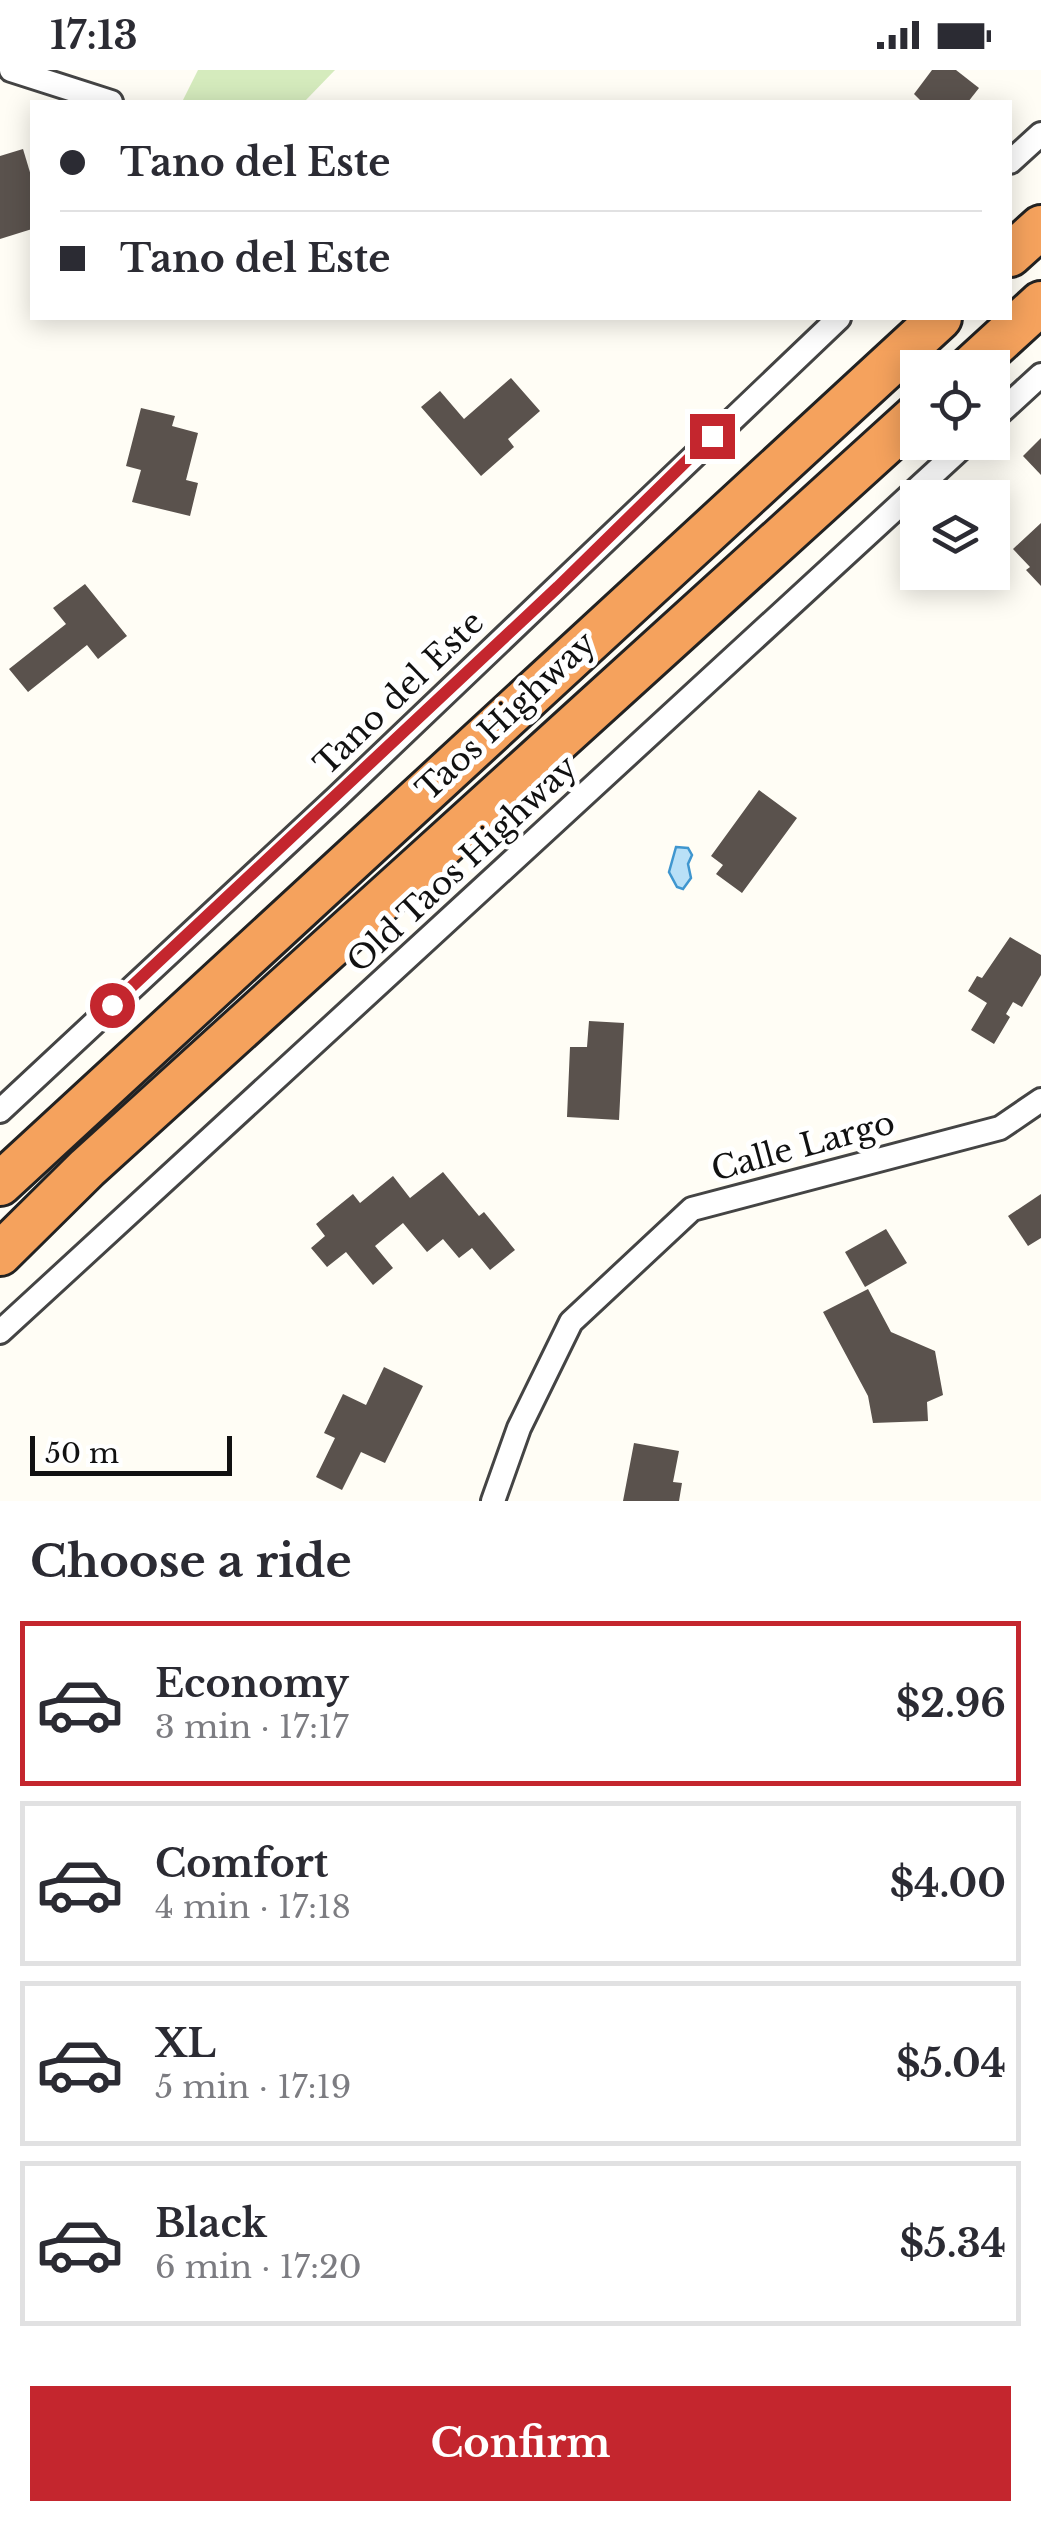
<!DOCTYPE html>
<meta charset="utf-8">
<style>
body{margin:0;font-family:"Libre Baskerville",serif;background:#f7f7f7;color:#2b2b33;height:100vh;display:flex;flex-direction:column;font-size:38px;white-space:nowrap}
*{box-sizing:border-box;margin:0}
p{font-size:32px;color:#7c7c81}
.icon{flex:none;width:55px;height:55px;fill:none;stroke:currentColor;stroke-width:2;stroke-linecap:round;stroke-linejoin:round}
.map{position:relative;height:1431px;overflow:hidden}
.details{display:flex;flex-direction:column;background:#fff;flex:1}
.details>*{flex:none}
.guide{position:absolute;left:30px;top:30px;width:982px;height:220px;border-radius:0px;box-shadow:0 5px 25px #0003;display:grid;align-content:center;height:220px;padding:0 30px;background:#fff}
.fabs{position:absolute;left:900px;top:280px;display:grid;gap:20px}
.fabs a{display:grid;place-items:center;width:110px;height:110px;border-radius:0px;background:#fff;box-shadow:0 5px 25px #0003;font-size:50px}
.scale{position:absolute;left:30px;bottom:25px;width:202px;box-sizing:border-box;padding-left:10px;border:5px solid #111;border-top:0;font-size:28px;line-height:35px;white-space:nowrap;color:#111;-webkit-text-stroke:8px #fff;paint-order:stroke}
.end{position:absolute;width:45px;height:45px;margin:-22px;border:12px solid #c4262e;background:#fff;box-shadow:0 0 0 5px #fff}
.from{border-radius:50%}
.guide b{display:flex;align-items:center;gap:35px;height:95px;font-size:38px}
.guide b+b{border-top:2px solid #e1e1e2}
.guide i{width:25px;height:25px;background:#2b2b33}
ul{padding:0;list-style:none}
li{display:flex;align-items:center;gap:30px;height:165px;margin:0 20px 15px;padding:0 10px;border:5px solid #e1e1e2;border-radius:0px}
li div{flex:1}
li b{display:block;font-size:38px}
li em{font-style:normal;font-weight:700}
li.on{border-color:#c4262e}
li>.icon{width:90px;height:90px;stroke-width:1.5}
h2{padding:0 30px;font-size:45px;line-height:120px}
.cta{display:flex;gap:20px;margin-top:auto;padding:20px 30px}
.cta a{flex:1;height:115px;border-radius:0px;background:#c4262e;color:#fff;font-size:40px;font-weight:700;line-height:115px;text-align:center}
.status{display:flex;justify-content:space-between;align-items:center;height:70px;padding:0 50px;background:#fff;direction:ltr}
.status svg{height:28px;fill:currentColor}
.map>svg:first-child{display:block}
.green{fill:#d5ebbd}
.water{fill:#b9e0f7;stroke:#3f96cf;stroke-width:2.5}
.building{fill:#5a524d}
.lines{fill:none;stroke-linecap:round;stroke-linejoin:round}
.street-casing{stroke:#444;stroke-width:28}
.highway-casing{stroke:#222;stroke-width:48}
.street{stroke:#fff;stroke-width:22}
.highway{stroke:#f5a25d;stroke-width:42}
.route{stroke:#c4262e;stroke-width:12}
.labels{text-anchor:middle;stroke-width:10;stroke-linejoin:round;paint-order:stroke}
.street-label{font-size:32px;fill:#111;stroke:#fff}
</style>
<div class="status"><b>17:13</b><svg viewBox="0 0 49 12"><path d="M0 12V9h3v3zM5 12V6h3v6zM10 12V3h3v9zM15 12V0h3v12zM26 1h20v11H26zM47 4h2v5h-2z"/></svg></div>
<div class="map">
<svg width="1041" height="1431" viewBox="0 0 1041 1431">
<rect width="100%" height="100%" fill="#fffdf5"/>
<polygon class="green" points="198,0 335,0 304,32 182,32"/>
<polygon class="water" points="676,777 688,778 692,785 688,794 691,808 683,819 677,817 669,802"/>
<g class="building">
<polygon points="932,0 956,0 979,18 968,32 922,32 914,24"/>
<polygon points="23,79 32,109 32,159 0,169 0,86"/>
<polygon points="511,308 540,341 508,369 514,377 481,406 421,337 440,321 464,349"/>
<polygon points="141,338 175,346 172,356 198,363 186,410 198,413 190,446 132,432 141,400 126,396"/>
<polygon points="1041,368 1041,405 1023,386"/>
<polygon points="1041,453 1041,516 1026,500 1030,497 1013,479"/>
<polygon points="85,514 127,566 98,589 87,575 28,622 9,599 66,554 53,538"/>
<polygon points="759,720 797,748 742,823 716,804 723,795 711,786"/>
<polygon points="1010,867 1041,885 1041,905 1022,937 1013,932 1006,944 1010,947 994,974 971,960 987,933 968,921 977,906 982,908"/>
<polygon points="589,951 624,953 619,1050 567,1047 570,977 587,977"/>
<polygon points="443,1102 479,1146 484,1142 515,1180 490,1200 472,1178 459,1188 443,1169 427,1182 403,1153 375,1176 393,1198 373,1215 346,1182 327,1197 311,1178 325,1166 316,1154 353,1124 360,1133 393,1106 410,1128"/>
<polygon points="1041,1124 1041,1168 1028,1176 1008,1146"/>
<polygon points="886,1159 907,1193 865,1217 845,1182"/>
<polygon points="868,1219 891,1262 935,1281 943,1325 927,1332 928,1351 873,1353 868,1326 823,1242"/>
<polygon points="384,1297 423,1316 385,1393 361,1382 342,1420 316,1407 335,1368 324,1363 343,1324 366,1335"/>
<polygon points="634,1373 679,1381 673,1412 682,1413 679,1431 623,1431"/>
</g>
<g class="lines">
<defs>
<g id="street">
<polyline points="11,0 111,32"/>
<polyline points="1010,92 1041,64"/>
<polyline points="992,350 1041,305"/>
<polyline points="0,1041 337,727 839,248"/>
<polyline points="0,1262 968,372"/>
<polyline points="493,1431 519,1358 571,1252 692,1139 1000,1058 1041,1030"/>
</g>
<g id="highway">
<polyline points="1010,185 1041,157"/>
<polyline points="970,298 1041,233"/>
<polyline points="0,1114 940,248"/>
<polyline points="0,1184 87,1098 918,344"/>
</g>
</defs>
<use href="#street" class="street-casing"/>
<use href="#highway" class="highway-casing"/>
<use href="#street" class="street"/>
<use href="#highway" class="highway"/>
</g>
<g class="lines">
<polyline class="route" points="112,935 558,517 712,366"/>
</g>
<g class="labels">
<g class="street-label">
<text transform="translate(399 623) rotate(-44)" y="11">Tano del Este</text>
<text transform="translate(506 646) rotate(-43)" y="11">Taos Highway</text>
<text transform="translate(462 794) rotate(-43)" y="11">Old Taos Highway</text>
<text transform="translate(803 1076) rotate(-15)" y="11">Calle Largo</text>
</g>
</g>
</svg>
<div class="fabs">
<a><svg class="icon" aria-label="locate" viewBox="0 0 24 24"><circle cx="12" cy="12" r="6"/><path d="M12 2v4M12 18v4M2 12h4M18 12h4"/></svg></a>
<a><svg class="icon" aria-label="layers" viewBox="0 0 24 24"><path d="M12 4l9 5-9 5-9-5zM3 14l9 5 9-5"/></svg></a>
</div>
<div class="scale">50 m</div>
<i class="end from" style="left:112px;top:935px"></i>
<i class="end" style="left:712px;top:366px"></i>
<div class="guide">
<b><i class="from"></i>Tano del Este</b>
<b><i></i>Tano del Este</b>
</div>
</div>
<section class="details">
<h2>Choose a ride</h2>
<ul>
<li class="on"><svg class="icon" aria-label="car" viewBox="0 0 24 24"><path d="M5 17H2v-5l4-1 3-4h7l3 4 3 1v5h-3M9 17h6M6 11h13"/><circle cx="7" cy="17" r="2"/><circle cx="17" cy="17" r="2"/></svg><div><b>Economy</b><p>3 min · 17:17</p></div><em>$2.96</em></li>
<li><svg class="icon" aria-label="car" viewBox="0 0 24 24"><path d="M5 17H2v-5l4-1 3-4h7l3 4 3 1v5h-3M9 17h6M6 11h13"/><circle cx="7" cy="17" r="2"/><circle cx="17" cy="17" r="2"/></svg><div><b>Comfort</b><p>4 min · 17:18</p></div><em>$4.00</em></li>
<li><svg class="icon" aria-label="car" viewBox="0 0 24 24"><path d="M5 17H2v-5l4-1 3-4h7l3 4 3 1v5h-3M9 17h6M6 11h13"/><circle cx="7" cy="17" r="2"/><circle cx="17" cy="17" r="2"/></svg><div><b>XL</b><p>5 min · 17:19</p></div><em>$5.04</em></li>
<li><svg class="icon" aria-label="car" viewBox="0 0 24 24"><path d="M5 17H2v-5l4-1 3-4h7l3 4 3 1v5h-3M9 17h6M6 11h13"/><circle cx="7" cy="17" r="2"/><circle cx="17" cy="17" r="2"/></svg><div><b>Black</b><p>6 min · 17:20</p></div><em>$5.34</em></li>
</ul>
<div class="cta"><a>Confirm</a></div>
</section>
